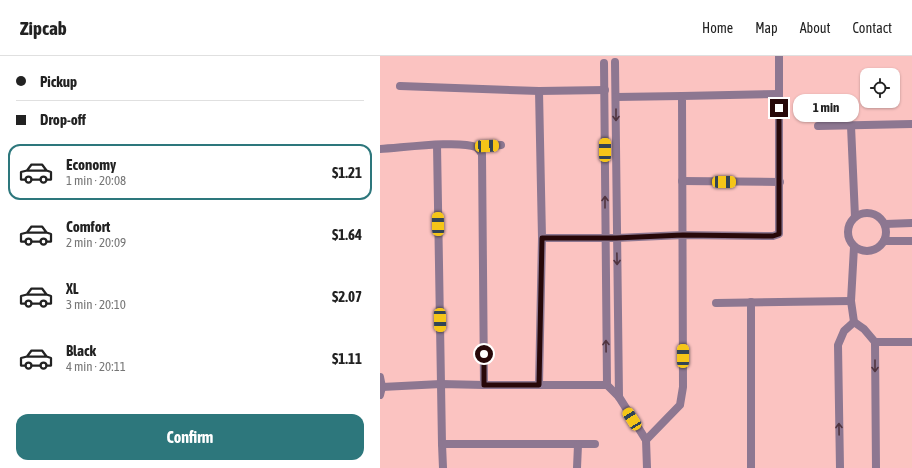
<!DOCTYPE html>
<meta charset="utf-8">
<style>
body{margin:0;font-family:"Asap Condensed",sans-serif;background:#f6f6f6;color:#222;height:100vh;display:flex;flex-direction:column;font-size:15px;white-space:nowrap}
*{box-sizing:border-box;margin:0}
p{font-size:13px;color:#767676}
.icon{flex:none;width:22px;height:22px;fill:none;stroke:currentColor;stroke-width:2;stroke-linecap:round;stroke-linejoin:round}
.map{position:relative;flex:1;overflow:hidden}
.side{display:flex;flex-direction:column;background:#fff;width:380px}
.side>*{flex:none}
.banner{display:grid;align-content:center;height:88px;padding:0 16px;background:#fff}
.tools{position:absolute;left:480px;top:12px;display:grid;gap:8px}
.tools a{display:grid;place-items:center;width:40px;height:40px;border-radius:8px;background:#fff;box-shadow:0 1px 3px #0004;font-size:20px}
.end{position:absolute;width:18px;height:18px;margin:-9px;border:5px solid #270809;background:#fff;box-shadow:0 0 0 2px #fff}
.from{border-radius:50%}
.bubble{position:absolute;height:28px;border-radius:12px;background:#fff;box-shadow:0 1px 3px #0004;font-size:13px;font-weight:700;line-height:28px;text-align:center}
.car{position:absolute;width:12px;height:24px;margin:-12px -6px;border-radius:5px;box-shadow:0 0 3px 1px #0007;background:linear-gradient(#f5c518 24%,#345 0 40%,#f5c518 0 76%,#345 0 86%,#f5c518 0)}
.banner b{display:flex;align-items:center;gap:14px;height:38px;font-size:15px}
.banner b+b{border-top:1px solid #e0e0e0}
.banner i{width:10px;height:10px;background:#222}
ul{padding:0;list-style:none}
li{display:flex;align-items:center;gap:12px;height:56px;margin:0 8px 6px;padding:0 8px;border:2px solid transparent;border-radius:12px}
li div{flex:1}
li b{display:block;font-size:15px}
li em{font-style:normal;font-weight:700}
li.active{border-color:#2d777c}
li>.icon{width:36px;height:36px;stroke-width:1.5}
.cta{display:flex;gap:8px;margin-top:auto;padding:8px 16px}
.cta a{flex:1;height:46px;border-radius:12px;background:#2d777c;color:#fff;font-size:16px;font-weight:700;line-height:46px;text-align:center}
header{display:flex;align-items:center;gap:24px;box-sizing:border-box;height:56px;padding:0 20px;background:#fff;border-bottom:1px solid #e0e0e0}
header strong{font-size:19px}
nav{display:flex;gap:22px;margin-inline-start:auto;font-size:14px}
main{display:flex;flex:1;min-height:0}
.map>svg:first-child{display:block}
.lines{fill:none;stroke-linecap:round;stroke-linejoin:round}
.street{stroke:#8d7791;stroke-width:8}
.oneway{stroke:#50343f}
.route{stroke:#270809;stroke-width:5}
</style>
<header>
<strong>Zipcab</strong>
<nav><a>Home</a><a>Map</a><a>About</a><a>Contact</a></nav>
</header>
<main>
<section class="side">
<div class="banner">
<b><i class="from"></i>Pickup</b>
<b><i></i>Drop-off</b>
</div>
<ul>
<li class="active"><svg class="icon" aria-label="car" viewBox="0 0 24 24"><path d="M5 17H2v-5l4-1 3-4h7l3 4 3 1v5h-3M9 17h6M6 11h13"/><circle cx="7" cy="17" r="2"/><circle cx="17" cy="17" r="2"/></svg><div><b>Economy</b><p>1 min · 20:08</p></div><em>$1.21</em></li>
<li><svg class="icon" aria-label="car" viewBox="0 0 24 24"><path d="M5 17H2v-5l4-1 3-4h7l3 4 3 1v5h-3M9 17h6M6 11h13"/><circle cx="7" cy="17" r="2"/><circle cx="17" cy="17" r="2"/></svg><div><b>Comfort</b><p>2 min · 20:09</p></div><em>$1.64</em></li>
<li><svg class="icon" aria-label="car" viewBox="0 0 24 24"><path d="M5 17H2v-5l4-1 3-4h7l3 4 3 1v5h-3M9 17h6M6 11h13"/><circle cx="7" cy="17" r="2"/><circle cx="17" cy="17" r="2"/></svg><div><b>XL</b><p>3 min · 20:10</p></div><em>$2.07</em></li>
<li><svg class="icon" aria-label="car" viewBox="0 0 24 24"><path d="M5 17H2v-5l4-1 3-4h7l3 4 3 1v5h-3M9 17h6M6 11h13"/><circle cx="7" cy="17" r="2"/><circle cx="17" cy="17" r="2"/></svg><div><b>Black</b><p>4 min · 20:11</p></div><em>$1.11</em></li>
</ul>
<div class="cta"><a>Confirm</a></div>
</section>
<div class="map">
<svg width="532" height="412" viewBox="0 0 532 412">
<rect width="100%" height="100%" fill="#fbc3c1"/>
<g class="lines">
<g class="street">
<polyline points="235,6 239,341"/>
<polyline points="224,7 227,329 239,341 266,384 267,412"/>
<polyline points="20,30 159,35 225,34"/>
<polyline points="236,41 302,40"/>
<polyline points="438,70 532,68"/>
<polyline points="471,70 475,161"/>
<polyline points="57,89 62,388"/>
<polyline points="98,92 121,89"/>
<path d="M0,93C21,92 78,84 96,91C99,93 100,95 102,98L104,329L61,328L2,331"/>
<polyline points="302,125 400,126"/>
<circle cx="487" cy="176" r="19"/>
<polyline points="505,168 532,167"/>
<polyline points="162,182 236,182 303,179 393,180 399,178 399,0"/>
<polyline points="504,185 532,185"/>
<polyline points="474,191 471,245 474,266 484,273 495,286 496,412"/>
<polyline points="336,247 471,245"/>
<polyline points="495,286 532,286"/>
<polyline points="0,321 2,331 0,339"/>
<polyline points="104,329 227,329"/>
<polyline points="159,329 162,182 159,35"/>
<polyline points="266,384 300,349 303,331 302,40 399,38"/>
<polyline points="63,412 62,388 215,388"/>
<polyline points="197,412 198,389"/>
<polyline points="371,412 371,246"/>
<polyline points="460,412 458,289 464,275 474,266"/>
</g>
</g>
<defs><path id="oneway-shaft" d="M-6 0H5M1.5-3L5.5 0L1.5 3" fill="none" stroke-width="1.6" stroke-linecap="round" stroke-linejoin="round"/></defs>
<g class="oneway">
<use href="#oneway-shaft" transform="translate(236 59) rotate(90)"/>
<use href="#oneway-shaft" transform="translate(225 146) rotate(-90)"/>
<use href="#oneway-shaft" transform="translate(237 203) rotate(89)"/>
<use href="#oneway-shaft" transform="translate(226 290) rotate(-91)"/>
<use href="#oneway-shaft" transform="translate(495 310) rotate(90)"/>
<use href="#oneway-shaft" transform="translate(459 373) rotate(-91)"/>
</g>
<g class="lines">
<polyline class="route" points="104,298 104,329 159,329 162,182 236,182 303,179 393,180 399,178 399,52"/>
</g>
</svg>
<div class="tools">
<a><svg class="icon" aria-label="locate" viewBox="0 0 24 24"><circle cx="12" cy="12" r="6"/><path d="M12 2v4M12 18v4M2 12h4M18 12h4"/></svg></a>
</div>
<i class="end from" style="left:104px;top:298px"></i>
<i class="end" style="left:399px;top:52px"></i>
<div class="bubble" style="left:413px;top:38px;width:66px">1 min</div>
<i class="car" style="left:107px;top:90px;rotate:87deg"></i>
<i class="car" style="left:225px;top:94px;rotate:0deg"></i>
<i class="car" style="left:344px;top:126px;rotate:90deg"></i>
<i class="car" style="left:58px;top:168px;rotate:359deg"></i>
<i class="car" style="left:60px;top:264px;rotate:179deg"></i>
<i class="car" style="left:303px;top:300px;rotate:0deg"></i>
<i class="car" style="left:252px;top:363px;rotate:328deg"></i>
</div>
</main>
